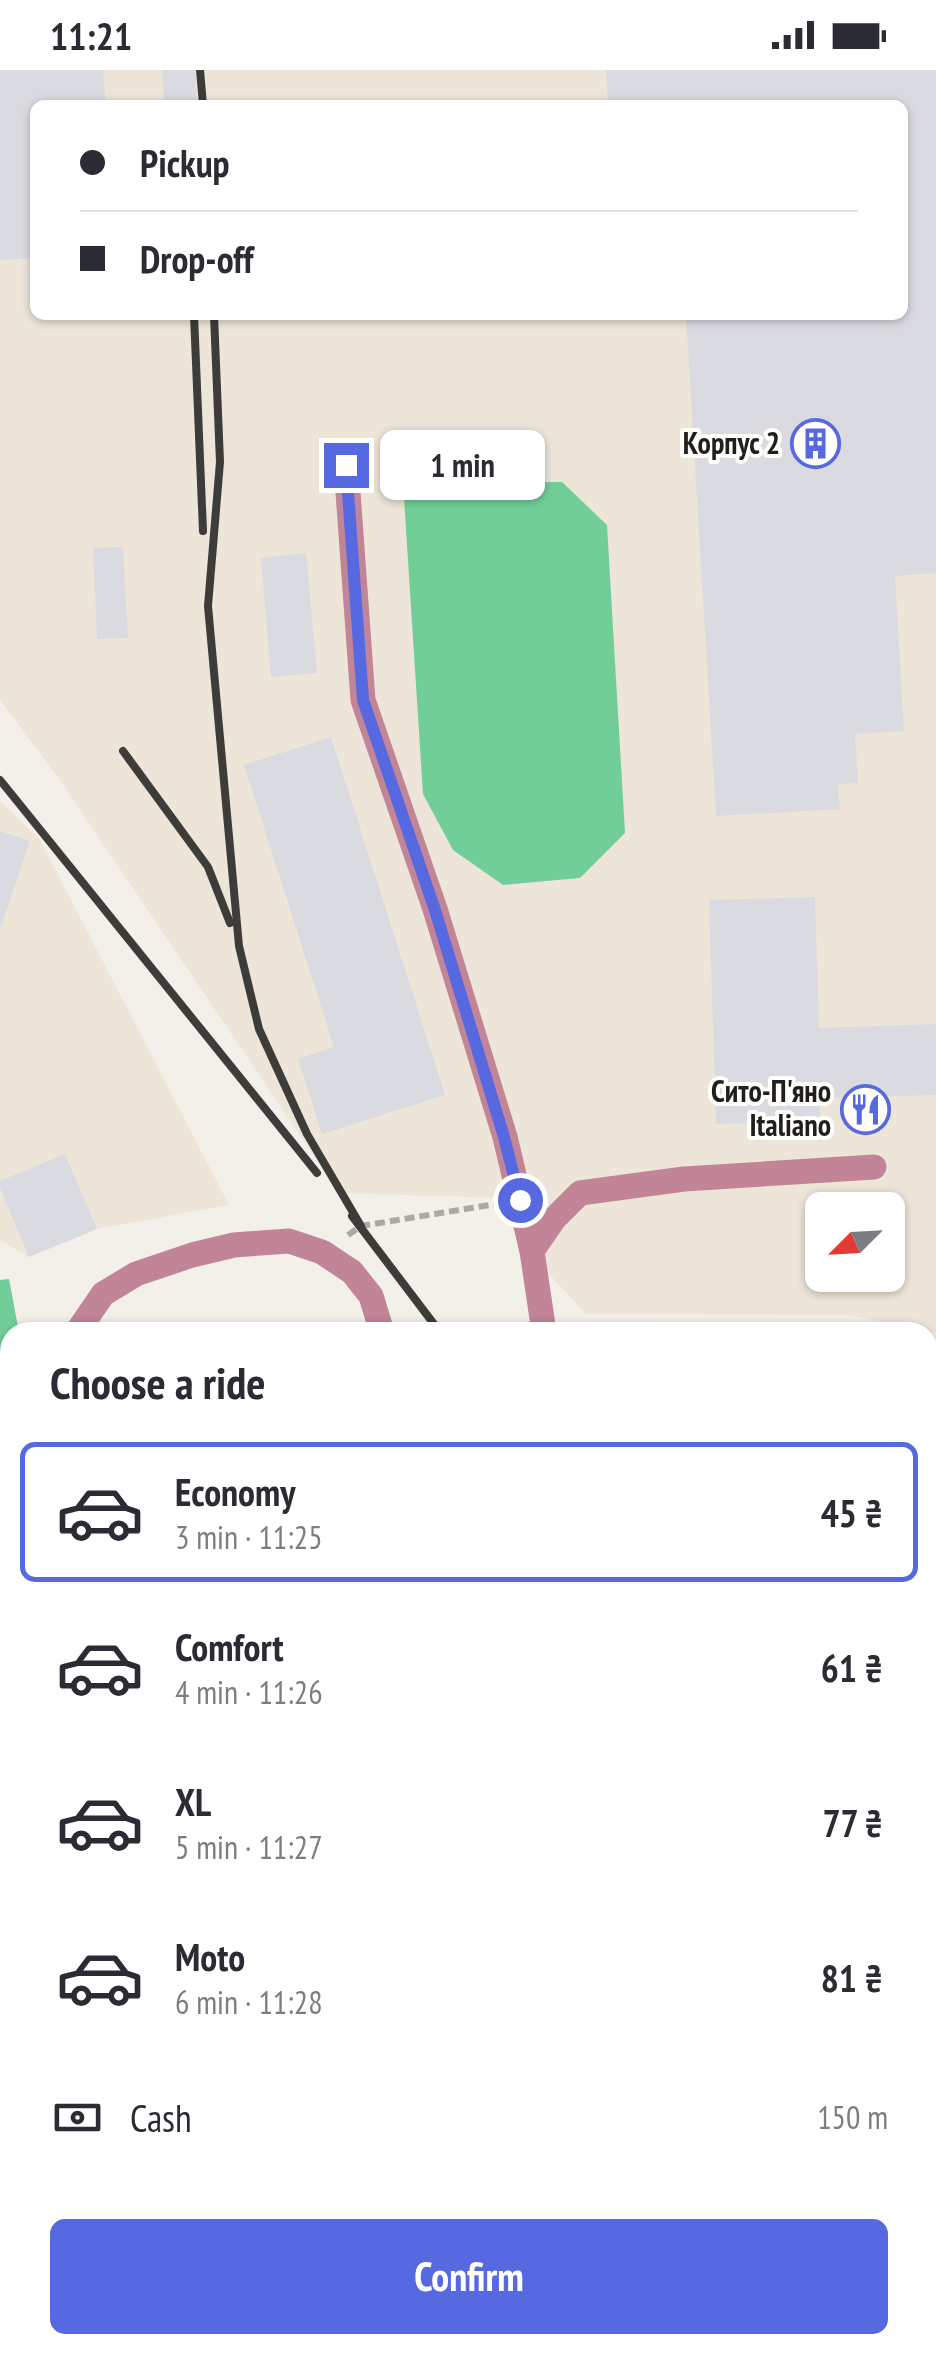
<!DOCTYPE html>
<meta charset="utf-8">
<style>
body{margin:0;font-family:"PT Sans Narrow",sans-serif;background:#f2f2f3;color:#2b2b33;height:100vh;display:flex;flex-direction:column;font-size:38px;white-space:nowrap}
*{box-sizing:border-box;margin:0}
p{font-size:32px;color:#7c7c81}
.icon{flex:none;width:55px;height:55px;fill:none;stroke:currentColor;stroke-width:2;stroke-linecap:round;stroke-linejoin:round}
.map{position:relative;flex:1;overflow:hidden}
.drawer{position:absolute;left:0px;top:1252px;width:938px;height:1032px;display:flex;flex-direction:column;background:#fff;border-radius:30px 30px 0 0;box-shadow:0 2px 8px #0004}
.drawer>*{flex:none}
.banner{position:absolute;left:30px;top:30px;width:878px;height:220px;border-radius:15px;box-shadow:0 2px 8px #0004;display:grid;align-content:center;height:220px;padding:0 50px;background:#fff}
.needle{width:65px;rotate:246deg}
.buttons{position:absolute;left:805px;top:1122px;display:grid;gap:20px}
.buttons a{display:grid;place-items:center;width:100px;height:100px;border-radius:15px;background:#fff;box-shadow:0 2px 8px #0004;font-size:50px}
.end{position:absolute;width:45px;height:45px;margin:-22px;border:12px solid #5769e0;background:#fff;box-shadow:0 0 0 5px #fff}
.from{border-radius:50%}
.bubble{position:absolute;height:70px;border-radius:15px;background:#fff;box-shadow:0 2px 8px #0004;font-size:32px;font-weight:800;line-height:70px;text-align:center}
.banner b{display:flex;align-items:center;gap:35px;height:95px;font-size:38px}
.banner b+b{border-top:2px solid #e1e1e2}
.banner i{width:25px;height:25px;background:#2b2b33}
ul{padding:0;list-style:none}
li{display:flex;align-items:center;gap:30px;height:140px;margin:0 20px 15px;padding:0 30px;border:5px solid transparent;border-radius:15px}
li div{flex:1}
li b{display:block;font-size:38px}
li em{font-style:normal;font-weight:800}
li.on{border-color:#5769e0}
li>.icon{width:90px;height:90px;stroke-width:1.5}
h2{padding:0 50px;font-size:45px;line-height:120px}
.pay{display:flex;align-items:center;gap:25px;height:110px;padding:0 50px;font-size:38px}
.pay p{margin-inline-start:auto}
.action{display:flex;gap:20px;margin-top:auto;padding:20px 50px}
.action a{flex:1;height:115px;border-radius:15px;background:#5769e0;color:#fff;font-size:40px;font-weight:800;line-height:115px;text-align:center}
.status{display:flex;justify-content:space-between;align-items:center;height:70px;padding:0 50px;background:#fff;direction:ltr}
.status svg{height:28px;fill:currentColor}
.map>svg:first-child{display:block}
.built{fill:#ece5d8;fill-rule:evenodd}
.green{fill:#a5e2bc}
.forest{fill:#72ce98}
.building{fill:#dadae1}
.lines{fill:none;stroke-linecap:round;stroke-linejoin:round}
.path{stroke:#aca9a4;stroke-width:6;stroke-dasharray:10 5;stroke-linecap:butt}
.minor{stroke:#c28497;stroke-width:25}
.major{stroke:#8e1e4e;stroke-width:25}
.rail{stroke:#3d3c39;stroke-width:8}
.route{stroke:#5769e0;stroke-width:12}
.labels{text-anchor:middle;stroke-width:8;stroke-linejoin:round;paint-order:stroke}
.poi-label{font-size:30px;font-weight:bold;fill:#201f1c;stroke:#fffefb;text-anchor:end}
</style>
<div class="status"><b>11:21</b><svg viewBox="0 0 49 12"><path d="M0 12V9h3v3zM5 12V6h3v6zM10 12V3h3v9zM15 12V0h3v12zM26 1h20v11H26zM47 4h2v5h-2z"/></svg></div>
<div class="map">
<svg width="936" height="2284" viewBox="0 0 936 2284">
<rect width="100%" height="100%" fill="#f3f0ea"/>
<g class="built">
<path d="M0,0H936V1263L850,1245L586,1244L549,1204L536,1129L339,1123L59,709L0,630ZM35,35H902V245H35ZM822,1140H888V1205H822Z"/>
<polygon points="0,731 40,770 229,1135 97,1159 29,1187 0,1170"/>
<polygon points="936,1876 936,2277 931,2284 723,2284 727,2275 928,2275 928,1891"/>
</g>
<polygon class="green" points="10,1979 10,2275 505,2275 505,2284 0,2284 0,1990"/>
<g class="forest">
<polygon points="562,412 607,455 625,763 580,808 503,815 453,780 423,724 404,428 438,413"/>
<polygon points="9,1209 19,1262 10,1262 10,1319 0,1335 0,1210"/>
</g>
<g class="building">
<polygon points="0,0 103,0 106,35 35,35 35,188 0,190"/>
<polygon points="162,0 195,0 197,35 164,35"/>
<polygon points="606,0 936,0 936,503 895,506 904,661 855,664 858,713 838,714 840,739 716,746 686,245 902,245 902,35 608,35"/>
<polygon points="123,477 128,568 97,569 93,478"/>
<polygon points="306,483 317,603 271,607 261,488"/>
<polygon points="331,667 445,1025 322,1064 298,989 334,977 244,695"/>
<polygon points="0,761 30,771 1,857 0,856"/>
<polygon points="815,827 819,958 936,954 936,1025 819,1028 820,1051 716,1054 709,830"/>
<polygon points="65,1084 97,1159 29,1187 0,1118 0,1111"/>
<polygon points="928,1461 936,1462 936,1504 928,1502"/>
<polygon points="10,1615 10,1680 0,1683 0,1617"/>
<polygon points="0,2063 10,2070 10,2150 0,2165"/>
</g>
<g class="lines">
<g class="path">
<polyline points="348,1165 361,1156 496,1134"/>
<polyline points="0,1599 10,1596"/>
</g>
<g class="minor">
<polyline points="346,395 363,630 435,839 505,1067 532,1181 544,1262"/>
<polyline points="532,1181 554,1149 580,1123 684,1109 874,1097"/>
<polyline points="77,1262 103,1224 136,1204 192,1185 234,1175 289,1171 322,1182 352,1202 371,1226 382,1262"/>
<polyline points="0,1396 10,1383"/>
<polyline points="0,1709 10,1707"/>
</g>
<g class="major">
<polyline points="928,1336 936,1338"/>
<polyline points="0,1455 10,1452"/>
</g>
<g class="rail">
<polyline points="200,0 203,35"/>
<polyline points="194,245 203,461"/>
<polyline points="214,245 220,392 208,536 239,876 259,959 307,1064 361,1156"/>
<polyline points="123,681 208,797 230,853"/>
<polyline points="0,710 317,1103"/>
<polyline points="352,1146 440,1262"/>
<polyline points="688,2284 690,2275"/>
</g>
</g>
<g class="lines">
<polyline class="route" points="346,395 363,630 435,840 504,1067 520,1130"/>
</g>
<defs>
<symbol id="building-ring" viewBox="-11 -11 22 22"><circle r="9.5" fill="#fffefb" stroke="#5769e0" stroke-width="1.5"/><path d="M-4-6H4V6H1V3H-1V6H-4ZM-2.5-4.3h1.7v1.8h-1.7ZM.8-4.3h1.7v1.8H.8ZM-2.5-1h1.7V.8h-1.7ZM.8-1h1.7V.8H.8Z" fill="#5769e0"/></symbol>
<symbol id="restaurant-ring" viewBox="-11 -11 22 22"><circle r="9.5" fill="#fffefb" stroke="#5769e0" stroke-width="1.5"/><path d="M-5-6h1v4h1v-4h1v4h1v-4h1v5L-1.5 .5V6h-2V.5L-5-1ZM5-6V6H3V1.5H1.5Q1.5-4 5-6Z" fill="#5769e0"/></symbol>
</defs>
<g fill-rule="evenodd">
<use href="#building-ring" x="788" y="346" width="55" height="55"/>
<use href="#restaurant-ring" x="838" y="1012" width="55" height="55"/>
</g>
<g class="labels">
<g class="poi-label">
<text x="780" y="384">Корпус 2</text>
<text x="831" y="1032">Сито-П'яно<tspan x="831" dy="34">Italiano</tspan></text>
</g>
</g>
</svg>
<div class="buttons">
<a><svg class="needle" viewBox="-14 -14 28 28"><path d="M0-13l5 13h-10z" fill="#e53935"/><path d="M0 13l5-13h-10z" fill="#7c7c81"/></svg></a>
</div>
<i class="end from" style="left:520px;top:1130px"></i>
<i class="end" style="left:346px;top:395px"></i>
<div class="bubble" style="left:380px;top:360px;width:165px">1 min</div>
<div class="banner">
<b><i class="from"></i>Pickup</b>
<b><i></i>Drop-off</b>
</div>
<section class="drawer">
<h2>Choose a ride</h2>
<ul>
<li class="on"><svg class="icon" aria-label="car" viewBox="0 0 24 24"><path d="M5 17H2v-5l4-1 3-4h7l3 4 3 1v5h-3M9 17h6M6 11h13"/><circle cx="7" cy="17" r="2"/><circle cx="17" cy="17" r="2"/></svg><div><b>Economy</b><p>3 min · 11:25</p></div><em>45 ₴</em></li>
<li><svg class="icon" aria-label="car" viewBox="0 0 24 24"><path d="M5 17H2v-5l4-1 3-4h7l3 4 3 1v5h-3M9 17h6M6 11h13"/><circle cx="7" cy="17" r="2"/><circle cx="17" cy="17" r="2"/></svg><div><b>Comfort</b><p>4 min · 11:26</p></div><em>61 ₴</em></li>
<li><svg class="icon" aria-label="car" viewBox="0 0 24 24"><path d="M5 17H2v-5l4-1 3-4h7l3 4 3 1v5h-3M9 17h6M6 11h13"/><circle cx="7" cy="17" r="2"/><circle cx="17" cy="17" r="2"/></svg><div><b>XL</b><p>5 min · 11:27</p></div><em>77 ₴</em></li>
<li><svg class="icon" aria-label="car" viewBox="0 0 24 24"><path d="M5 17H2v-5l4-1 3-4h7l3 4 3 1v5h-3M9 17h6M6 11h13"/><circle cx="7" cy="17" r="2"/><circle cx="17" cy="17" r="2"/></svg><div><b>Moto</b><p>6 min · 11:28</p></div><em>81 ₴</em></li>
</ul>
<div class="pay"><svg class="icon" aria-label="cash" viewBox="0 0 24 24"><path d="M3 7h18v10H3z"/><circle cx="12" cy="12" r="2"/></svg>Cash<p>150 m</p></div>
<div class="action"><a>Confirm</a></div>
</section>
</div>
